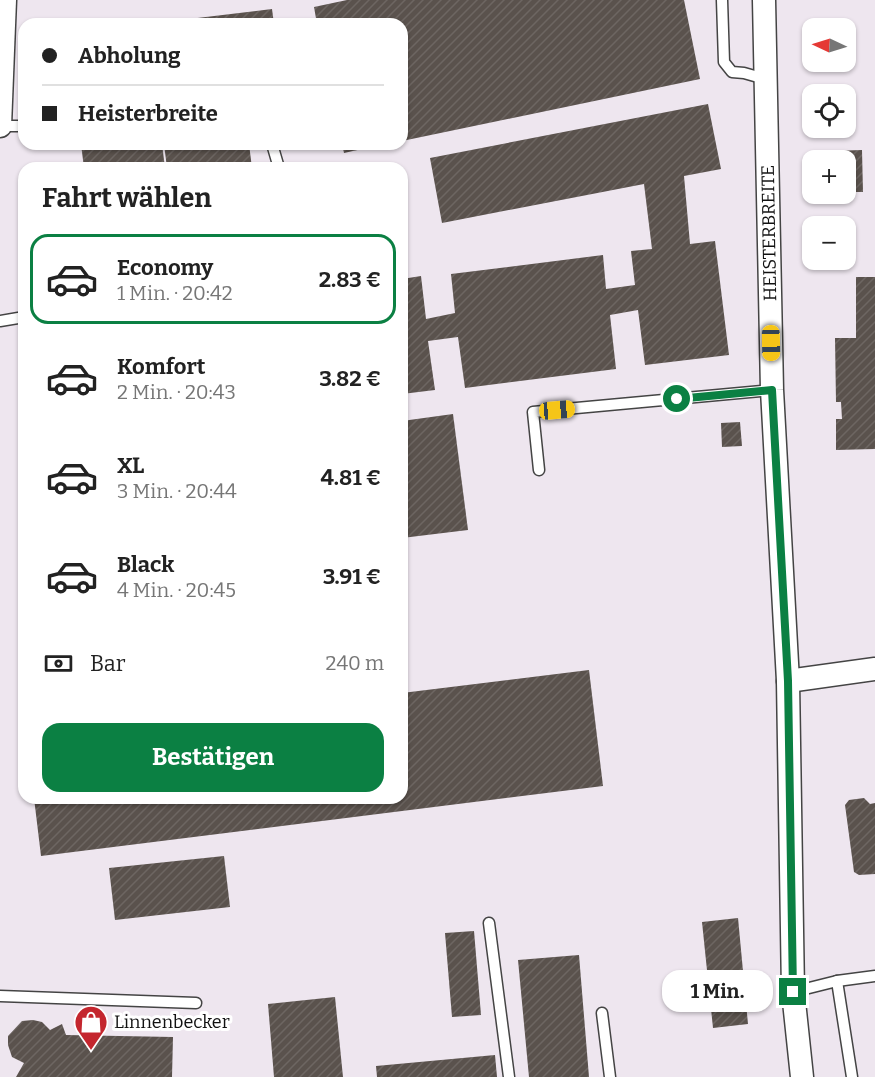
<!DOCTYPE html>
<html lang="de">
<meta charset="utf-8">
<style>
body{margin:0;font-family:Bitter,serif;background:#f2f2f2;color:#222;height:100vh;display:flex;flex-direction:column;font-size:22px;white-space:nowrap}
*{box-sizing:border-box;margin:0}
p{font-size:20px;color:#767676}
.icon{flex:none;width:33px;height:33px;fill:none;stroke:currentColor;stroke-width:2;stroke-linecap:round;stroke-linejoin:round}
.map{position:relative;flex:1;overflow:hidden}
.sheet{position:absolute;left:18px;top:162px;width:390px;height:642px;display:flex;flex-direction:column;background:#fff;border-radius:18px;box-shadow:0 2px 4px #0004}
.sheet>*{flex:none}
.top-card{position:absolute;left:18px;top:18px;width:390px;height:132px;border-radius:18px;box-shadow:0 2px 4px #0004;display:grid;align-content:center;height:132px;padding:0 24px;background:#fff}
.needle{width:39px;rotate:274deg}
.tools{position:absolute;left:802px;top:18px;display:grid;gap:12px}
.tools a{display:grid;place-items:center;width:54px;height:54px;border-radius:12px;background:#fff;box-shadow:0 2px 4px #0004;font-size:30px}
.end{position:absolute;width:27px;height:27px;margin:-14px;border:8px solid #0b8043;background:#fff;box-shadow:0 0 0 3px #fff}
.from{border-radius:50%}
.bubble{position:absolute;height:42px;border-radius:18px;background:#fff;box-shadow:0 2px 4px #0004;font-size:20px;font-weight:700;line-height:42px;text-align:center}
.car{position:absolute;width:18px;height:36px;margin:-18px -9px;border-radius:8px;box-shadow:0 0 4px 2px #0007;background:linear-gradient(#f5c518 24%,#345 0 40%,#f5c518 0 76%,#345 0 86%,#f5c518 0)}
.top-card b{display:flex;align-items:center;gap:21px;height:57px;font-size:22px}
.top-card b+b{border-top:2px solid #e0e0e0}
.top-card i{width:15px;height:15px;background:#222}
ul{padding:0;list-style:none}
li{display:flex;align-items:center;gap:18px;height:90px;margin:0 12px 9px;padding:0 12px;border:3px solid transparent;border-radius:18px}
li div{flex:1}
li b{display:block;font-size:22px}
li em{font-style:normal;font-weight:700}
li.on{border-color:#0b8043}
li>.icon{width:54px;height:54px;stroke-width:1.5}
h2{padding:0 24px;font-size:27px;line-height:72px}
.pay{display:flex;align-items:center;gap:15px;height:66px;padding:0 24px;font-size:22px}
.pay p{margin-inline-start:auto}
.button{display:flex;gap:12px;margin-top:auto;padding:12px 24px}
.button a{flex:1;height:69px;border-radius:18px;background:#0b8043;color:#fff;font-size:24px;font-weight:700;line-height:69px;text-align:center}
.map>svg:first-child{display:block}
.industrial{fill:#eee6ef;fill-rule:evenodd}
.building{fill:url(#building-hatch)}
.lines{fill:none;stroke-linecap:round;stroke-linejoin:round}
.lane-casing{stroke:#444;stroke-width:13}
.street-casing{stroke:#444;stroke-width:25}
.lane{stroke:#fff;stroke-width:10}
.street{stroke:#fff;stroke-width:22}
.route{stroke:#0b8043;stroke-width:8}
.labels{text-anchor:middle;stroke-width:6;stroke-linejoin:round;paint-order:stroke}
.street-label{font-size:18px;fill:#111;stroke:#fff}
.poi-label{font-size:18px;fill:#111;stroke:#fff;text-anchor:start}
</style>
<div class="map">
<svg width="875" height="1077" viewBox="0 0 875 1077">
<defs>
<pattern id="building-hatch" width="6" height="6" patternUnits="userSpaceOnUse" patternTransform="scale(1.5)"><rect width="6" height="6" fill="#5a524d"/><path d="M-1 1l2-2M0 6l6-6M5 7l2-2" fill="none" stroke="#6d6662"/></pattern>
</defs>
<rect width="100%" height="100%" fill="#fffdf5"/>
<path class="industrial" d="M0,0H875V1077H0ZM24,24H402V144H24ZM813,28H846V62H813ZM813,94H846V128H813ZM813,160H846V194H813ZM24,168H402V798H24ZM813,226H846V260H813Z"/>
<g class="building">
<polygon points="347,0 684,0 700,79 402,141 402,24 317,24 314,7"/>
<polygon points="272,9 274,24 164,24 164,22"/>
<polygon points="708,104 721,169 684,176 690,244 715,241 729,355 645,365 638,310 610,315 616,369 465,388 458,337 428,341 435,390 402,394 402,279 421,276 426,319 455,313 451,274 603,255 606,289 635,285 631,251 652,249 644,184 442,223 430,158"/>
<polygon points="81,144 162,144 165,168 84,168"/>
<polygon points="164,144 249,144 252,168 167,168"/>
<polygon points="342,144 380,144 380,145 344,153"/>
<polygon points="862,150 863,192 846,192 846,160 831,160 830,151"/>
<polygon points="856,277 875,277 875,449 836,450 836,419 842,419 841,402 836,402 835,338 856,338"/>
<polygon points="453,414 468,530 402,538 402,421"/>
<polygon points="740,422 742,446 722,447 721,423"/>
<polygon points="589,670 603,786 41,856 34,798 402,798 402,693"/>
<polygon points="864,798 870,804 875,803 875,874 859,875 854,872 845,805 849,800"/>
<polygon points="224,856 230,907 115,920 109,868"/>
<polygon points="738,918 748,1024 713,1028 702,922"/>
<polygon points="474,931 481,1015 452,1017 445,933"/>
<polygon points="579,955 589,1077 529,1077 518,960"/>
<polygon points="335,997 343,1077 274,1077 268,1004"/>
<polygon points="33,1020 42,1022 50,1030 62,1024 66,1035 173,1037 172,1077 16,1077 24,1063 12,1057 8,1045 8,1036 22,1021"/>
<polygon points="495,1055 497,1077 377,1077 376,1066"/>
</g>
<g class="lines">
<defs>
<g id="lane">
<polyline points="722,0 724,62 732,72 744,73 765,79"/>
<polyline points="0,126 24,126"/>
<polyline points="272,144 279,168"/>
<polyline points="0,321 24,317"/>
<polyline points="539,470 533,412 772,390"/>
<polyline points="489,923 509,1077"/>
<polyline points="837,981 852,1077"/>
<polyline points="793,992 837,981 875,976"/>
<polyline points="0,996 196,1003"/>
<polyline points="602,1013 610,1077"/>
</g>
<g id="street">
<polyline points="764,0 772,390 788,681 793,992 802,1077"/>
<polyline points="0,126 5,0"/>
<polyline points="788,681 875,669"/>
</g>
</defs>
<use href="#lane" class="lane-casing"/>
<use href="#street" class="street-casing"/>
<use href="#lane" class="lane"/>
<use href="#street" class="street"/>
</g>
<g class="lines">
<polyline class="route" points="677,399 772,390 788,681 793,992"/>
</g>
<defs>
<symbol id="shop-pin" viewBox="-11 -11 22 30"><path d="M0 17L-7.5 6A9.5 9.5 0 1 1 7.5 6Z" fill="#c4262e" stroke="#fff"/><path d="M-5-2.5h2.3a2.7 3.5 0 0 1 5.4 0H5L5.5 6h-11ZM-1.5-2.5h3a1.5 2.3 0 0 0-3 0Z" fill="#fff"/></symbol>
</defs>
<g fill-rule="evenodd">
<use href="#shop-pin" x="72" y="1003" width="38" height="52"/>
</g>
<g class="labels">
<g class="street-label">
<text transform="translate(769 233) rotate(-91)" y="6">HEISTERBREITE</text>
</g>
<g class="poi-label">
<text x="114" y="1028">Linnenbecker</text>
</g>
</g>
</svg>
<div class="tools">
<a><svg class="needle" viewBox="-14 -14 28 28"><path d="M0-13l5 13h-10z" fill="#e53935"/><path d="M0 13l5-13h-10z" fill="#767676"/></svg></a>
<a><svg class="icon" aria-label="locate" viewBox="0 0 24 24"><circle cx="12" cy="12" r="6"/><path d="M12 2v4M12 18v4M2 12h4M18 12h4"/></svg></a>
<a>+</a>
<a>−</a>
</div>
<i class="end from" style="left:677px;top:399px"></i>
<i class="end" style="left:793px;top:992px"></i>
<div class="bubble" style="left:662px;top:970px;width:111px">1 Min.</div>
<i class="car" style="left:771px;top:343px;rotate:179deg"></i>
<i class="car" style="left:557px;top:410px;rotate:85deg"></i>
<div class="top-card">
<b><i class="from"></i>Abholung</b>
<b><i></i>Heisterbreite</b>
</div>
<section class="sheet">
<h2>Fahrt wählen</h2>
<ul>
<li class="on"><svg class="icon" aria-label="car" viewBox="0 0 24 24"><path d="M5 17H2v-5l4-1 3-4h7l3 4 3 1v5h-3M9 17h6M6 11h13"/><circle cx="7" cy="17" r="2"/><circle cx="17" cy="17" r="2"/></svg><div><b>Economy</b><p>1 Min. · 20:42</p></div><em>2.83 €</em></li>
<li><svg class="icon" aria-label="car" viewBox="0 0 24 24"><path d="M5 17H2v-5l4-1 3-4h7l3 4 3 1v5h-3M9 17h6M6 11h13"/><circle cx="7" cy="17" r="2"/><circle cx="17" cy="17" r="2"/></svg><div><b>Komfort</b><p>2 Min. · 20:43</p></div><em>3.82 €</em></li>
<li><svg class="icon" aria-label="car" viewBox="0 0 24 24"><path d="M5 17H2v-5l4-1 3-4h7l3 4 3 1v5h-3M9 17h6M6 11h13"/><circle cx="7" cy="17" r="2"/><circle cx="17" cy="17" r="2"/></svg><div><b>XL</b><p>3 Min. · 20:44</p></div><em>4.81 €</em></li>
<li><svg class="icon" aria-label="car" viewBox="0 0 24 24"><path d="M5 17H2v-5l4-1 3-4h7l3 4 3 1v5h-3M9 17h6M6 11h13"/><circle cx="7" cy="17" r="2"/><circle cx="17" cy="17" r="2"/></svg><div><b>Black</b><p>4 Min. · 20:45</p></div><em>3.91 €</em></li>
</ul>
<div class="pay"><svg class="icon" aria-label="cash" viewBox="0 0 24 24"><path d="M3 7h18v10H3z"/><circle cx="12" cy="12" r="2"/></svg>Bar<p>240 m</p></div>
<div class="button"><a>Bestätigen</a></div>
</section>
</div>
